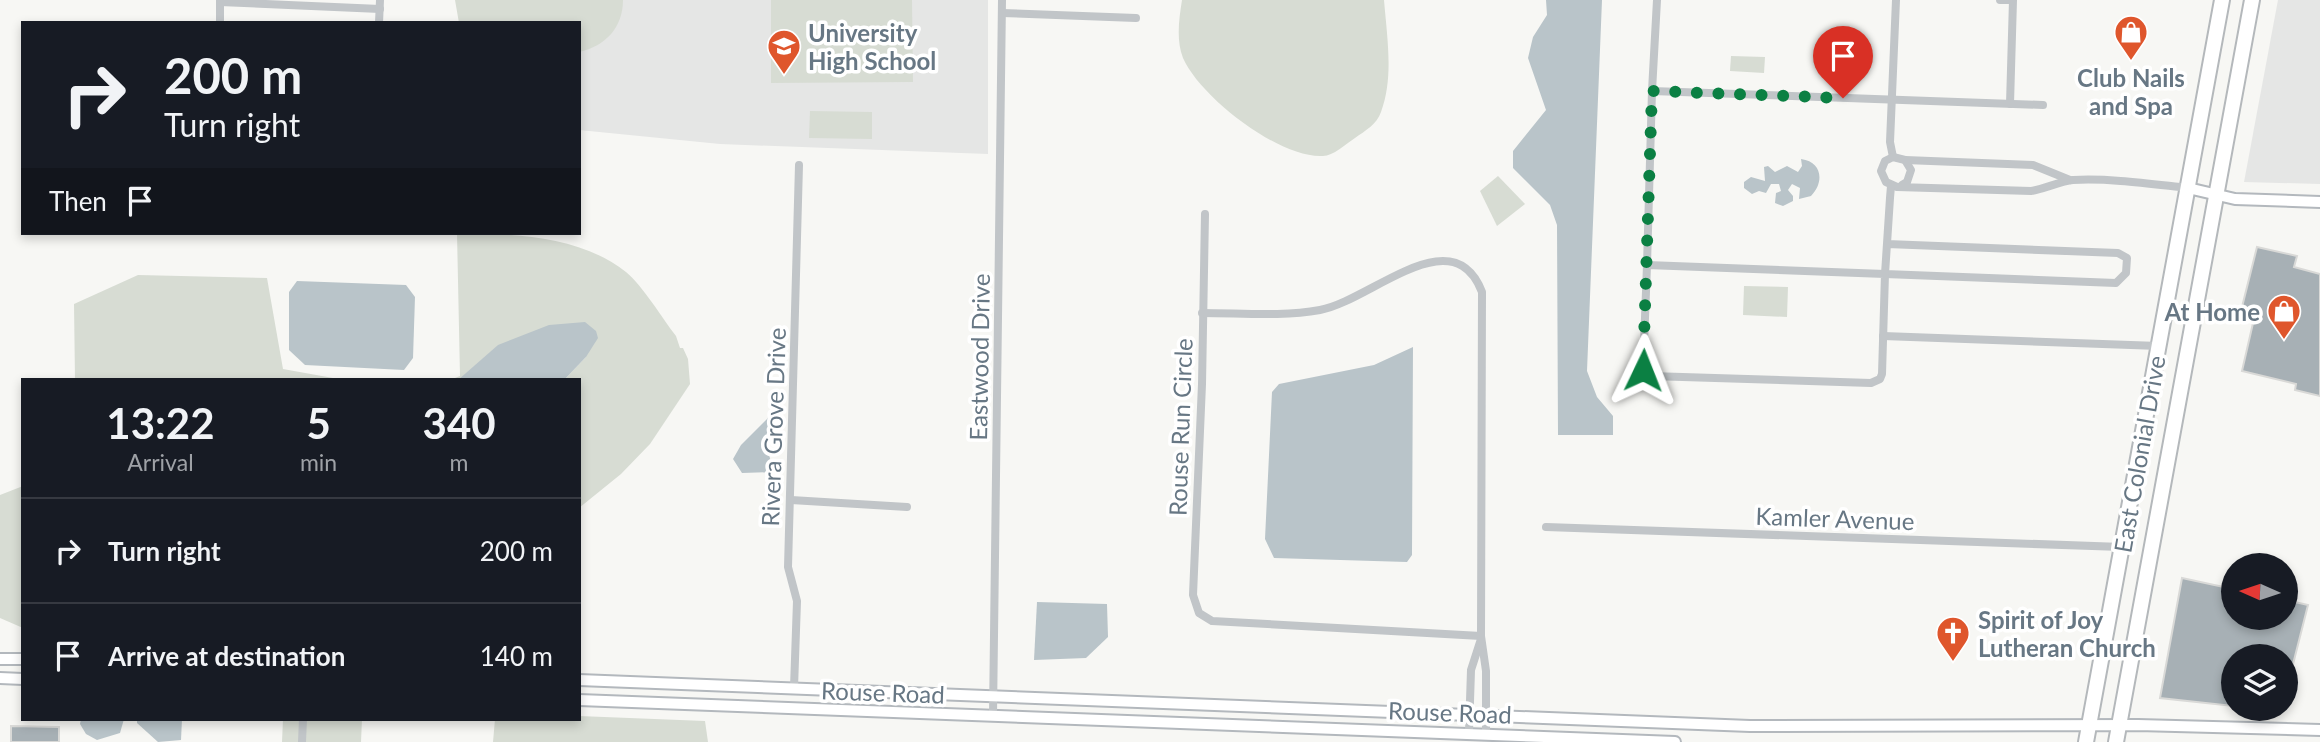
<!DOCTYPE html>
<html lang="en">
<head>
<meta charset="utf-8">
<style>
  :root { --surface:#171b24; --page:#242831; --text:#f1f3f6; --muted:#9ea1a6; --line:#363941 }
  body { margin:0; font-family:Lato,sans-serif; background:var(--page); color:var(--text); height:100vh; display:flex; flex-direction:column; font-size:26px; white-space:nowrap }
  * { box-sizing:border-box; margin:0 }
  p { font-size:23px; color:var(--muted) }
  .icon { flex:none; width:38px; height:38px; fill:none; stroke:currentColor; stroke-width:2; stroke-linecap:round; stroke-linejoin:round }
  .map { position:relative; flex:1; overflow:hidden }
  .sheet { position:absolute; left:21px; top:378px; width:560px; height:343px; display:flex; flex-direction:column; background:var(--surface); border-radius:0px; box-shadow:0 4px 10px #0003 }
  .sheet>* { flex:none }
  .top-card { position:absolute; left:21px; top:21px; width:560px; height:214px; border-radius:0px; box-shadow:0 4px 10px #0003; background:#171b24; color:var(--text); overflow:hidden }
  .needle { width:46px; rotate:273deg }
  .controls { position:absolute; left:2221px; top:553px; display:grid; gap:14px }
  .controls a { display:grid; place-items:center; width:77px; height:77px; border-radius:50%; background:var(--surface); box-shadow:0 4px 10px #0003; font-size:35px }
  .pin { position:absolute; display:grid; place-items:center; width:60px; height:60px; color:#fff; margin:-72px -30px; border-radius:50% 50% 50% 0; rotate:-45deg; box-shadow:0 0 7px #0007 }
  .pin .icon { rotate:45deg }
  .me { position:absolute; width:77px; margin:-38px; rotate:2deg; stroke-linejoin:round; filter:drop-shadow(0 0 5px #0008) }
  .turn { display:flex; align-items:center; gap:24px; height:147px; padding:0 28px; font-size:32px }
  .turn .icon { width:91px; height:91px; stroke-width:2.5 }
  .turn b { display:block; font-size:49px; line-height:60px }
  .then { display:flex; align-items:center; height:66px; padding:0 28px; background:#0003; gap:14px; font-size:26px }
  .eta { display:flex; justify-content:space-evenly; align-items:center; height:119px; text-align:center }
  .eta b { font-size:42px; font-weight:700; line-height:49px }
  ul { padding:0; list-style:none }
  li { display:flex; align-items:center; gap:21px; height:105px; padding:0 28px; border-top:2px solid var(--line) }
  li div { flex:1 }
  li b { display:block; font-size:26px }
  li em { font-style:normal }
  .map>svg:first-child { display:block }
  .built { fill:#e5e6e5 }
  .green { fill:#d7dcd3 }
  .water { fill:#b9c4c9 }
  .building { fill:#a7b0b5; stroke:#d9d9d7; stroke-width:2 }
  .lines { fill:none; stroke-linecap:round; stroke-linejoin:round }
  .secondary-casing { stroke:#b3b8bd; stroke-width:14 }
  .highway-casing { stroke:#b4b8bb; stroke-width:18 }
  .street { stroke:#c1c5c8; stroke-width:8 }
  .secondary { stroke:#fff; stroke-width:10 }
  .highway { stroke:#fff; stroke-width:14 }
  .route { stroke:#0b8043; stroke-width:12; stroke-dasharray:0 21.6 }
  .labels { text-anchor:middle; dominant-baseline:central; stroke-width:7; stroke-linejoin:round; paint-order:stroke }
  .poi-label { font-size:24px; font-weight:bold; fill:#677784; stroke:#fff; text-anchor:start }
  .street-label { font-size:24px; fill:#677784; stroke:#fff }
</style>
</head>
<body>
<div class="map">
<svg width="2320" height="742" viewBox="0 0 2320 742">
  <rect width="100%" height="100%" fill="#f7f7f4"/>
  <g class="built">
    <path d="M482,0H988V154L720,144L579,130V23H481Z"/>
    <path d="M2278,0H2320V184L2244,182Z"/>
  </g>
  <g class="green">
    <path d="M455,0H623C623,27 606,46 579,52V23H459Z"/>
    <path d="M771,0H912L913,82L771,83Z"/>
    <path d="M1182,0H1384C1387,37 1394,77 1381,112C1377,124 1365,131 1355,138C1346,144 1333,156 1323,156C1280,159 1200,97 1183,58C1176,40 1179,19 1182,0Z"/>
    <path d="M1731,56L1765,57L1764,73L1730,71Z"/>
    <path d="M810,111L872,112V139L809,138Z"/>
    <path d="M1498,176L1525,204L1497,226L1480,191Z"/>
    <path d="M457,233C514,234 579,235 626,272C642,285 663,319 676,336L680,348H683L688,359L690,384L650,444L621,474L579,508V380H564L586,357L450,380L460,376Z"/>
    <path d="M138,275L267,278L283,369L344,380H75L74,304Z"/>
    <path d="M1744,286L1788,287L1787,317L1743,315Z"/>
    <path d="M23,486V628L0,618V495Z"/>
    <path d="M579,716L705,721L708,742H493L495,719H579Z"/>
    <path d="M283,719H362L361,742H282Z"/>
  </g>
  <g class="water">
    <path d="M1546,0H1602L1587,371L1597,397L1613,416V435H1558L1557,225L1550,205L1513,168V151L1546,110L1528,58L1533,37L1547,15Z"/>
    <path d="M1801,159C1823,162 1824,183 1811,196L1799,199L1800,188L1792,184L1788,190L1793,196V201L1783,206L1775,203L1776,193L1781,191L1779,184H1771L1766,193L1759,191L1752,194L1744,188V182L1751,177L1765,181L1764,167L1768,166L1775,172L1787,166L1798,172L1802,166Z"/>
    <path d="M297,281L406,285L415,297L413,358L404,370L305,365L289,350V292Z"/>
    <path d="M585,322L596,331L598,338L586,357L564,380H458L498,345L549,325Z"/>
    <path d="M1413,347L1412,555L1407,562L1274,558L1265,539L1272,392L1279,384L1374,365Z"/>
    <path d="M778,408C767,427 764,454 776,472L742,473L733,459L741,445Z"/>
    <path d="M1037,602L1107,604L1108,637L1086,658L1034,660Z"/>
    <path d="M81,719H124L120,733L97,740L86,734L80,724Z"/>
    <path d="M137,719H182L181,740L158,742L137,723Z"/>
  </g>
  <g class="building">
    <path d="M2257,247L2297,256L2294,267L2320,274V396L2295,390L2296,384L2242,371L2256,310L2242,307Z"/>
    <path d="M2182,578L2233,589V618H2286V600L2308,605L2288,684L2286,683V656H2233V706L2160,698Z"/>
    <path d="M11,726L59,727V742H11Z"/>
  </g>
  <g class="lines">
    <defs>
      <g id="secondary">
        <path d="M2188,188L2235,199L2320,202"/>
        <path d="M0,659H23"/>
        <path d="M0,678L23,679"/>
        <path d="M579,680L1750,726L2138,725L2320,730"/>
        <path d="M579,700L1675,742"/>
      </g>
      <g id="highway">
        <path d="M2086,742L2222,0"/>
        <path d="M2116,742L2252,0"/>
      </g>
    </defs>
    <use href="#secondary" class="secondary-casing"/>
    <use href="#highway" class="highway-casing"/>
    <g class="street">
      <path d="M2000,0H2013L2010,104"/>
      <path d="M220,2L380,9"/>
      <path d="M1002,13L1136,18"/>
      <path d="M220,23V0"/>
      <path d="M379,23L380,0"/>
      <path d="M1652,91L1657,0"/>
      <path d="M1893,157L1890,142L1896,0"/>
      <path d="M1905,160L2033,165L2070,180"/>
      <path d="M1902,185L1907,182L1911,170L1905,160L1893,157L1885,161L1881,171L1886,182L1897,187L2031,191C2044,189 2061,181 2073,180C2110,178 2151,184 2188,188"/>
      <path d="M1205,214L1202,384L1193,595L1199,613L1212,621L1481,636"/>
      <path d="M1887,244L2118,253L2127,258L2126,273L2116,283L1885,274L1890,198L1891,186"/>
      <path d="M1647,265L1643,370L1650,376L1871,383L1880,379L1882,374L1885,274L1647,265L1652,91L2043,105"/>
      <path d="M1202,313C1241,313 1282,317 1320,310C1370,301 1453,217 1482,292L1481,636L1486,671V733"/>
      <path d="M1883,336L2159,346"/>
      <path d="M791,500L907,507"/>
      <path d="M1546,527L2122,547"/>
      <path d="M794,688L797,601L788,567L799,165"/>
      <path d="M993,715L1002,0"/>
      <path d="M1469,732L1471,670L1481,639"/>
      <path d="M302,742L303,719"/>
    </g>
    <use href="#secondary" class="secondary"/>
    <use href="#highway" class="highway"/>
  </g>
  <g class="lines">
    <path class="route" d="M1643,370L1652,91L1843,98"/>
  </g>
  <defs>
    <symbol id="shop-pin" viewBox="-11 -11 22 30"><path d="M0 17L-7.5 6A9.5 9.5 0 1 1 7.5 6Z" fill="#df562c" stroke="#fff"/><path d="M-5-2.5h2.3a2.7 3.5 0 0 1 5.4 0H5L5.5 6h-11ZM-1.5-2.5h3a1.5 2.3 0 0 0-3 0Z" fill="#fff"/></symbol>
    <symbol id="school-pin" viewBox="-11 -11 22 30"><path d="M0 17L-7.5 6A9.5 9.5 0 1 1 7.5 6Z" fill="#df562c" stroke="#fff"/><path d="M0-5L7-2L0 1L-7-2ZM-4 1L0 2.5L4 1V4Q0 6-4 4Z" fill="#fff"/></symbol>
    <symbol id="church-pin" viewBox="-11 -11 22 30"><path d="M0 17L-7.5 6A9.5 9.5 0 1 1 7.5 6Z" fill="#df562c" stroke="#fff"/><path d="M-1.2-6h2.4v3.5h3.3v2.4h-3.3V6h-2.4V-.1h-3.3v-2.4h3.3Z" fill="#fff"/></symbol>
  </defs>
  <g fill-rule="evenodd">
    <use href="#shop-pin" x="2112" y="13" width="38" height="52"/>
    <use href="#school-pin" x="765" y="27" width="38" height="52"/>
    <use href="#shop-pin" x="2265" y="292" width="38" height="52"/>
    <use href="#church-pin" x="1934" y="614" width="38" height="52"/>
  </g>
  <g class="labels">
    <g class="poi-label">
      <text x="808" y="32">University<tspan x="808" dy="28">High School</tspan></text>
      <text x="2131" y="77" text-anchor="middle">Club Nails<tspan x="2131" dy="28">and Spa</tspan></text>
      <text x="2260" y="311" text-anchor="end">At Home</text>
      <text x="1978" y="619">Spirit of Joy<tspan x="1978" dy="28">Lutheran Church</tspan></text>
    </g>
    <g class="street-label">
      <text transform="translate(979 357) rotate(-89)">Eastwood Drive</text>
      <text transform="translate(773 427) rotate(-88)">Rivera Grove Drive</text>
      <text transform="translate(1180 427) rotate(-88)">Rouse Run Circle</text>
      <text transform="translate(2139 454) rotate(-80)">East Colonial Drive</text>
      <text transform="translate(1835 518) rotate(2)">Kamler Avenue</text>
      <text transform="translate(883 692) rotate(2)">Rouse Road</text>
      <text transform="translate(1450 712) rotate(2)">Rouse Road</text>
    </g>
  </g>
</svg>
<div class="controls">
<a><svg class="needle" viewBox="-14 -14 28 28"><path d="M0-13l5 13h-10z" fill="#e53935"/><path d="M0 13l5-13h-10z" fill="#9ea1a6"/></svg></a>
<a><svg class="icon" aria-label="layers" viewBox="0 0 24 24"><path d="M12 4l9 5-9 5-9-5zM3 14l9 5 9-5"/></svg></a>
</div>
<div class="pin" style="left:1843px;top:98px;background:#d93025"><svg class="icon" aria-label="arrive" viewBox="0 0 24 24"><path d="M6 21V4h12l-3 4 3 4H6"/></svg></div>
<svg class="me" style="left:1643px;top:370px" viewBox="-20 -20 40 40"><path d="M0-17L14 15 0 8-14 15z" fill="#0b8043" stroke="#fff" stroke-width="4"/></svg>
<div class="top-card">
<div class="turn"><svg class="icon" aria-label="right" viewBox="0 0 24 24"><path d="M7 20v-9h11M14 6l5 5-5 5"/></svg><div><b>200 m</b>Turn right</div></div>
<div class="then">Then<svg class="icon" aria-label="arrive" viewBox="0 0 24 24"><path d="M6 21V4h12l-3 4 3 4H6"/></svg></div>
</div>
<section class="sheet">
<div class="eta">
<div><b>13:22</b><p>Arrival</p></div>
<div><b>5</b><p>min</p></div>
<div><b>340</b><p>m</p></div>
</div>
<ul>
<li><svg class="icon" aria-label="right" viewBox="0 0 24 24"><path d="M7 20v-9h11M14 6l5 5-5 5"/></svg><div><b>Turn right</b></div><em>200 m</em></li>
<li><svg class="icon" aria-label="arrive" viewBox="0 0 24 24"><path d="M6 21V4h12l-3 4 3 4H6"/></svg><div><b>Arrive at destination</b></div><em>140 m</em></li>
</ul>
</section>
</div>
</body>
</html>
